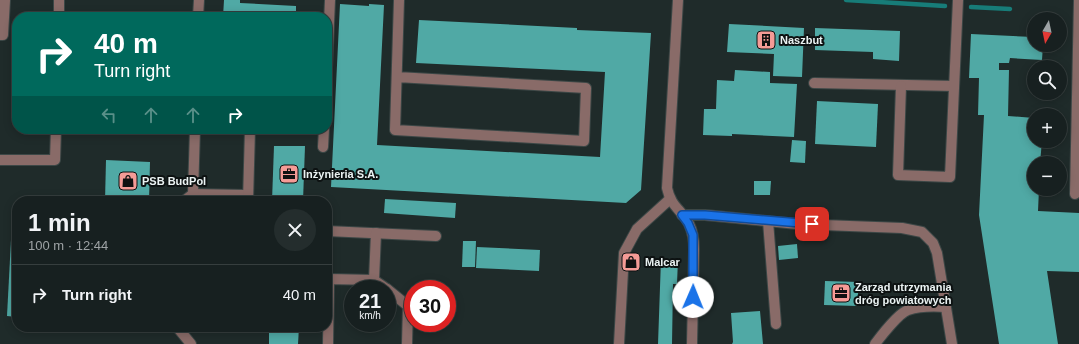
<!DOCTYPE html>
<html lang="en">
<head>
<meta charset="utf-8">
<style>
  :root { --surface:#172020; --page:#242d2d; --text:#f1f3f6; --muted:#9ea3a5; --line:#363e3e }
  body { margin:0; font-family:Helvetica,sans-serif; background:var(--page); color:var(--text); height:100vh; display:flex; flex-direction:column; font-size:15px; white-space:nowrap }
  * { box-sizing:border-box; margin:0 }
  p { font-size:13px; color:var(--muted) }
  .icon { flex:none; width:22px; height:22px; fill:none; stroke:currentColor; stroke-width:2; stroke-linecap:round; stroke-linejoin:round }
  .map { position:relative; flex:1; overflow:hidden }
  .details { position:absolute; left:12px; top:196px; width:320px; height:136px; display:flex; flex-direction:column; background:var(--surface); border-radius:16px; box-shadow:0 2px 10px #0003,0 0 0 1px var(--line) }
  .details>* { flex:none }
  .banner { position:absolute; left:12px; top:12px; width:320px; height:122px; border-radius:16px; box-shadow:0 2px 10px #0003,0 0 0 1px var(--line); background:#00695c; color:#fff; overflow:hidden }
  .needle { width:26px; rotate:189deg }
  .fabs { position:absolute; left:1027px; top:12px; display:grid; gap:8px }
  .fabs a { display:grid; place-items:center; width:40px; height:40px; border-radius:50%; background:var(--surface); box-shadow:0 2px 10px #0003,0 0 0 1px var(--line); font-size:20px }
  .speed { position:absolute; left:344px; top:280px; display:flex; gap:8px; font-size:20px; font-weight:700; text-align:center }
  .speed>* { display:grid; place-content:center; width:52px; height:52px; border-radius:50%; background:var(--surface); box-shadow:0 2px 10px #0003,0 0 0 1px var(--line); line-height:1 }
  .speed small { font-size:10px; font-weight:400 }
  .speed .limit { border:6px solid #d22; background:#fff; color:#111 }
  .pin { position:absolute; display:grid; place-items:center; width:34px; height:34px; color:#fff; margin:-17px; border-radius:8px; box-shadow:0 2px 6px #0006 }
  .me { position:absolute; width:44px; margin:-22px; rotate:1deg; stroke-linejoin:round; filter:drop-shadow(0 0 3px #0008) }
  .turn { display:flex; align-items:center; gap:14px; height:84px; padding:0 16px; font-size:18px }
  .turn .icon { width:52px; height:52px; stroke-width:2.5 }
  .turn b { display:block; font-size:28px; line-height:34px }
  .lanes { display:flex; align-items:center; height:38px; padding:0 16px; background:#0003; justify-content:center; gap:20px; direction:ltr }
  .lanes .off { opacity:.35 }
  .round { display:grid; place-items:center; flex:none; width:42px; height:42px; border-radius:21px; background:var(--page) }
  .head { display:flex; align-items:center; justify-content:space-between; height:68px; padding:0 16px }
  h1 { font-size:24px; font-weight:600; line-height:30px }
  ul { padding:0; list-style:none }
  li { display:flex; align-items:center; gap:12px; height:60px; padding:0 16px; border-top:1px solid var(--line) }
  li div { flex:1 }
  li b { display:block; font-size:15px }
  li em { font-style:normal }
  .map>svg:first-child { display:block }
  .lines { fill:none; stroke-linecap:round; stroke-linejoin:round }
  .stream { stroke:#177c78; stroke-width:4.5 }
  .building { fill:#50a9a5 }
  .minor-casing { stroke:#3c4746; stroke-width:12 }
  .minor { stroke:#896b68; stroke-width:10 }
  .route-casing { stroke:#114b97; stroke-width:10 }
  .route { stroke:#1a73e8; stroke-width:7 }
  .labels { text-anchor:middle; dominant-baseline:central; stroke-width:4; stroke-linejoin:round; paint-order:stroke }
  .poi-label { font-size:11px; font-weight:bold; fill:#ebf3f3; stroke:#0d1212; text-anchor:start }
</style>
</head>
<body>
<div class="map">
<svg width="1079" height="344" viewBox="0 0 1079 344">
  <rect width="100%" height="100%" fill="#1f2b2a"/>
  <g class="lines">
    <g class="stream">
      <path d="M846,0L945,6"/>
      <path d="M971,7L1010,9"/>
    </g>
  </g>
  <g class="building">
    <path d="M224,0H240V3L296,6V17H223Z"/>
    <path d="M340,4L369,6V4L384,5L377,145L600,157L605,72L416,63L419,20L577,28V30L651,33L641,190L626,203L331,187Z"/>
    <path d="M118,11L177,15V17H118Z"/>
    <path d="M729,24L804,28L802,77L773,76L774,54L727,52Z"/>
    <path d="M815,28L900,31L899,61L873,59V52L815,50Z"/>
    <path d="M971,34L1034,37V45H1043L1042,60L1010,58L1009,63H999V70H1009L1008,116L1034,118V141H1042L1040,163H1034V189H1039L1038,211L1079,213V272L1047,271L1058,344H999L979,215L984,115H978L979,78H969Z"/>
    <path d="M735,70L770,72V83L797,84L794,137L732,134V136L703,135L704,109H716L717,80L734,81Z"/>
    <path d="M817,101L878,104L876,147L815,144Z"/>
    <path d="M792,140L806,141L805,163L790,162Z"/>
    <path d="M274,146H305L303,201H272Z"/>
    <path d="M106,160L150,162L149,201H105Z"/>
    <path d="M754,181H771L770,195H754Z"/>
    <path d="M385,199L456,203L455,218L384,213Z"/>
    <path d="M12,221L17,222V317L7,316Z"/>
    <path d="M463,241H476L475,267H462Z"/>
    <path d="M797,244L798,258L779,260L778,246Z"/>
    <path d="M477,247L540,250L539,271L476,268Z"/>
    <path d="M661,259H678L677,284H673L672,344H658Z"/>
    <path d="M825,281L859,282L857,306L824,305Z"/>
    <path d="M760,311L763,344H732L733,342L731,313Z"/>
    <path d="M269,327H299L298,344H269Z"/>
  </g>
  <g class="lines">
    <defs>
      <g id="minor">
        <path d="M678,0L667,188C671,207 681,209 689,224C693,232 694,240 694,249L692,344"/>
        <path d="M59,17V0"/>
        <path d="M198,17L199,0"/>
        <path d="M0,35H3L5,0"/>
        <path d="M327,68L330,0"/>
        <path d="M397,77L586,88L584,141L395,130L399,0"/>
        <path d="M814,83L954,86"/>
        <path d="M901,86L898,175L950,177L958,0"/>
        <path d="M323,147L324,129"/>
        <path d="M0,160H55L56,129"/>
        <path d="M193,194L248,195"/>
        <path d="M1075,194L1079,0"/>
        <path d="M184,201L193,194L195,129"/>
        <path d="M248,201L250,129"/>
        <path d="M682,215H705L797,224L902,228L922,232L933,243L937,253L952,344"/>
        <path d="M768,221L776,324"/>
        <path d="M327,231L436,236"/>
        <path d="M374,280L376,233"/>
        <path d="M387,289L408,306L407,344"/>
        <path d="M177,327L191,344"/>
        <path d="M328,344L329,279L374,280L387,289"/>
        <path d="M619,344L624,253L637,229L670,199"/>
        <path d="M875,344C881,336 899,313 908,310C920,306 933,306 946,307"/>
      </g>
    </defs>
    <use href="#minor" class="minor-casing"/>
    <use href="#minor" class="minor"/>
  </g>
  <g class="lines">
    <defs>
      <path id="route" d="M693,297V235L688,223L682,215H705L812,224"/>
    </defs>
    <use href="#route" class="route-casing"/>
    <use href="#route" class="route"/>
  </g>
  <defs>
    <symbol id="building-square" viewBox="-11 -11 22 22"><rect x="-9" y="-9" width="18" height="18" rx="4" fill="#f59b96" stroke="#0d1212"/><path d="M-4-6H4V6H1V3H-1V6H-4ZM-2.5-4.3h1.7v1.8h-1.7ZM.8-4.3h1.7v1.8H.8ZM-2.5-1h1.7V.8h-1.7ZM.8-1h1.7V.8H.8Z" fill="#111"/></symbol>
    <symbol id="office-square" viewBox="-11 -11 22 22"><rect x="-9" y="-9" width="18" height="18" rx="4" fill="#f59b96" stroke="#0d1212"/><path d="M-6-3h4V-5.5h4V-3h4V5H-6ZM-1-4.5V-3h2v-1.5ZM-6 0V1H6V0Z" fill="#111"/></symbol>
    <symbol id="shop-square" viewBox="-11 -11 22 22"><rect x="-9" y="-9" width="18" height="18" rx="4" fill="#f59b96" stroke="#0d1212"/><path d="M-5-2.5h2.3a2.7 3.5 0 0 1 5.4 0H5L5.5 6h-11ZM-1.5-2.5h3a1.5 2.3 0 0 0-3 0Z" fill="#111"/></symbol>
  </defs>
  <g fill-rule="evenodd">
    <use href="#building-square" x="755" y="29" width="22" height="22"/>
    <use href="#office-square" x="278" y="163" width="22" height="22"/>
    <use href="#shop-square" x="117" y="170" width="22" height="22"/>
    <use href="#shop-square" x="620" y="251" width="22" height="22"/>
    <use href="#office-square" x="830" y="282" width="22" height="22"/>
  </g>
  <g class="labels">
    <g class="poi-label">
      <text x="780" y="40">Naszbut</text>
      <text x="303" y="174">Inżynieria S.A.</text>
      <text x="142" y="181">PSB BudPol</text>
      <text x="645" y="262">Malcar</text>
      <text x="855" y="287">Zarząd utrzymania<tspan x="855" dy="13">dróg powiatowych</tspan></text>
    </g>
  </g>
</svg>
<div class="fabs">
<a><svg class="needle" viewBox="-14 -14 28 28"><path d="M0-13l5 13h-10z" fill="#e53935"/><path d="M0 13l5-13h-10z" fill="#9ea3a5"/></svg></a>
<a><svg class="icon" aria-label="search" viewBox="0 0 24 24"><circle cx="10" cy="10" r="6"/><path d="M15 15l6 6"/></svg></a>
<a>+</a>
<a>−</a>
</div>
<div class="speed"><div>21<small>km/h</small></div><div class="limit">30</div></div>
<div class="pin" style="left:812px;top:224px;background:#d93025"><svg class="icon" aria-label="arrive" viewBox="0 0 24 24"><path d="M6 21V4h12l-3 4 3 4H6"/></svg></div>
<svg class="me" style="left:693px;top:297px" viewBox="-20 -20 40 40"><circle r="19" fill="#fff"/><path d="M0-13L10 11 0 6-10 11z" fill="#1a73e8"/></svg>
<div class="banner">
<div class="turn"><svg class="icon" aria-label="right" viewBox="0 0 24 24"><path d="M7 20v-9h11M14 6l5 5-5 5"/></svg><div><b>40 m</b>Turn right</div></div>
<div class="lanes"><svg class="icon off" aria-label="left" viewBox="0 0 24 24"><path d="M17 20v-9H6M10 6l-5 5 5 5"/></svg><svg class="icon off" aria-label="ahead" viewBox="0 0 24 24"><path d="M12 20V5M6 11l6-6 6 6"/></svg><svg class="icon off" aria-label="ahead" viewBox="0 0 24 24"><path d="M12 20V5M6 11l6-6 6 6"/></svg><svg class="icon" aria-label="right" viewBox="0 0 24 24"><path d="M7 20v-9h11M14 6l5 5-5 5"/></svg></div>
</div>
<section class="details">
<div class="head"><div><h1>1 min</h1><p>100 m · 12:44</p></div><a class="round"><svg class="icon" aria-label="close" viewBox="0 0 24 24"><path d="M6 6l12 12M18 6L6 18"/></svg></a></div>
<ul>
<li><svg class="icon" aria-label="right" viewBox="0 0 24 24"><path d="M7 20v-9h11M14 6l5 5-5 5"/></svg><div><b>Turn right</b></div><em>40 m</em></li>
</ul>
</section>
</div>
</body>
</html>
